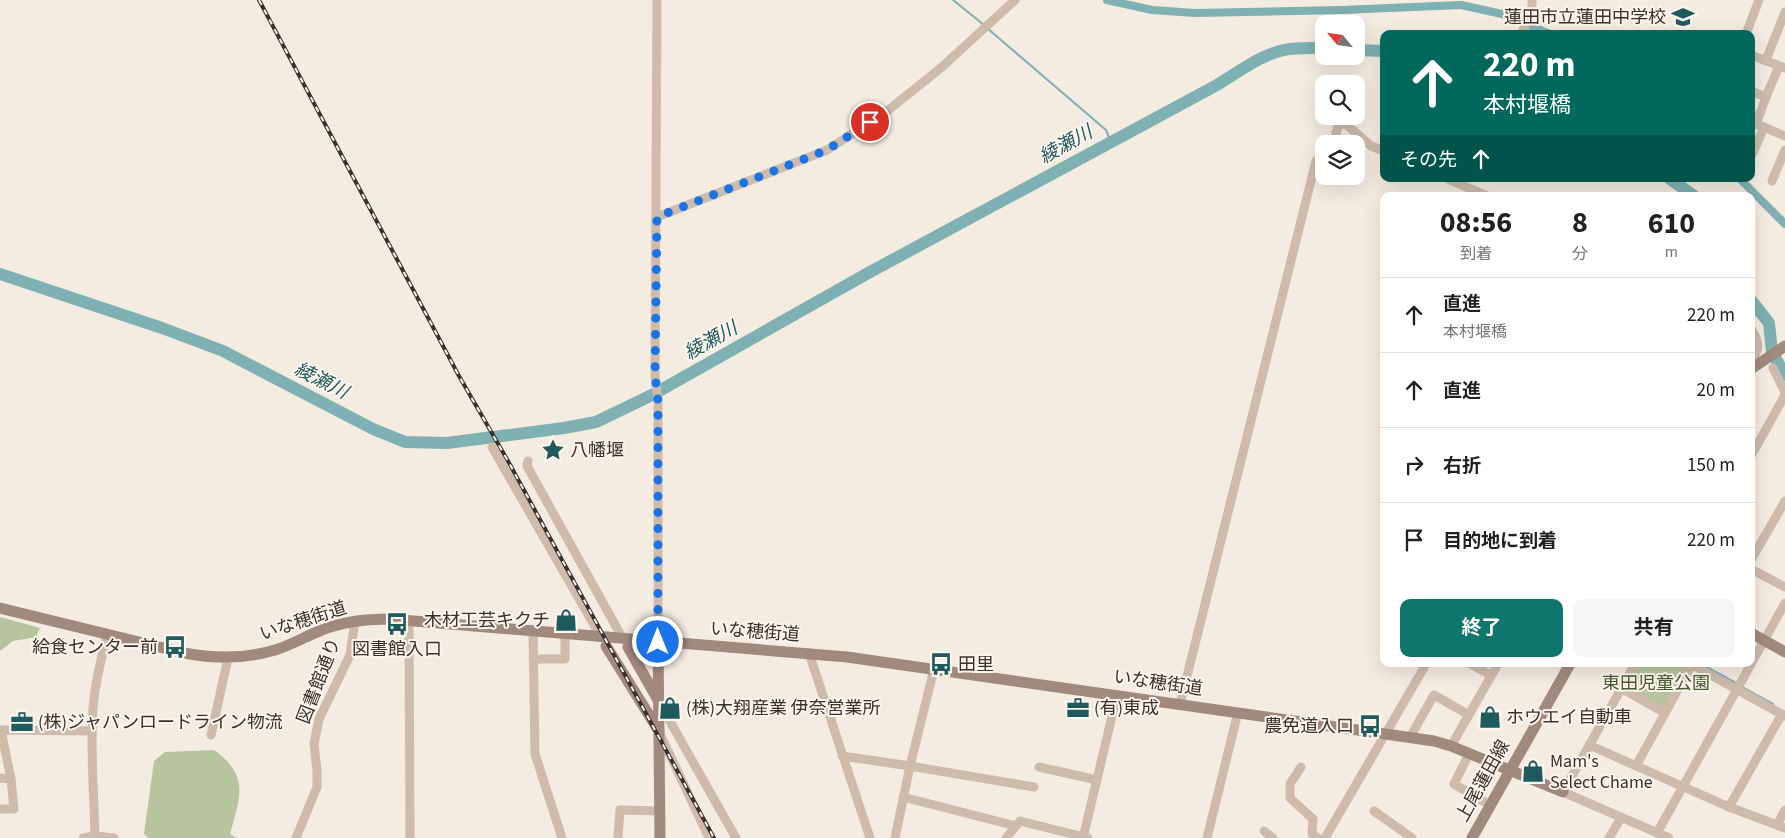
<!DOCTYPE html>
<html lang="ja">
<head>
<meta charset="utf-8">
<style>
  :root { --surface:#fff; --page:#f6f6f6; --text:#202124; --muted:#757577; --line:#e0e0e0; --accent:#0f766e }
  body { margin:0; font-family:"Source Sans 3","Noto Sans JP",sans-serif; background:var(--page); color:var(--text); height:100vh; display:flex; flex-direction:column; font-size:19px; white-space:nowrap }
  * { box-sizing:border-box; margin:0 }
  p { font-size:16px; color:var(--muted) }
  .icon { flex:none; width:28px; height:28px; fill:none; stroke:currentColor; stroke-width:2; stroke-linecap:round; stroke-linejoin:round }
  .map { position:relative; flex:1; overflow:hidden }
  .panel { position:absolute; left:1380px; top:192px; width:375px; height:475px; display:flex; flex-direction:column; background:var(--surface); border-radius:10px; box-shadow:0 5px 20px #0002 }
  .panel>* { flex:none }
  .top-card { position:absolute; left:1380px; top:30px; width:375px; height:152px; border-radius:10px; box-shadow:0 5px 20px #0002; background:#00695c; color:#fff; overflow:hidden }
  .needle { width:32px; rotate:299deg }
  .controls { position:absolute; left:1315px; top:15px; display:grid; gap:10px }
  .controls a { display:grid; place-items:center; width:50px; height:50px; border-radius:10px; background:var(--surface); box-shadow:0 5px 20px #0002; font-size:25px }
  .pin { position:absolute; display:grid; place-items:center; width:42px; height:42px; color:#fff; margin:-21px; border:2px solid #fff; border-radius:50%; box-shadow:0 1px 5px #0007 }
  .me { position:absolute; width:55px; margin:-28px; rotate:0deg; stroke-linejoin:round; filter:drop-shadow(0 0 4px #0008) }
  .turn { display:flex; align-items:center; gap:18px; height:105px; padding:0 20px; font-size:22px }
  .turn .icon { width:65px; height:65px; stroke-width:2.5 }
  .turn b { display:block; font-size:35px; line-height:42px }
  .then { display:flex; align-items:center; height:48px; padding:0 20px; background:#0003; gap:10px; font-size:19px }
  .eta { display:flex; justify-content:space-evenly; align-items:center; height:85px; text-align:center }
  .eta b { font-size:30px; font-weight:700; line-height:35px }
  .primary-button { display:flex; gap:10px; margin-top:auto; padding:10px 20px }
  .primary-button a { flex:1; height:58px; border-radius:10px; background:var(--accent); color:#fff; font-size:20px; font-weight:700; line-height:58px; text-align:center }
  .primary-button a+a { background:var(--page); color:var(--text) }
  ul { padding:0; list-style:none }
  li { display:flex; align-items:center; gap:15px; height:75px; padding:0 20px; border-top:1px solid var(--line) }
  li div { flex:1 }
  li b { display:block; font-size:19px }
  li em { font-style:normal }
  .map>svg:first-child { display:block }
  .green { fill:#b8c4a0 }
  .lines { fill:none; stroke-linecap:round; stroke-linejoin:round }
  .stream { stroke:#7fb0b2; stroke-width:2 }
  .canal { stroke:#7fb0b2; stroke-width:8 }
  .river { stroke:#7fb0b2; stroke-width:12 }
  .street { stroke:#cdbbac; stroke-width:9 }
  .secondary { stroke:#a18a7d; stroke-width:11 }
  .rail-casing { stroke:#3b302b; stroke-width:4 }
  .rail { stroke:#fbf5ee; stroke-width:2; stroke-dasharray:5.5; stroke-linecap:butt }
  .route { stroke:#1a73e8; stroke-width:9; stroke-dasharray:0 16.2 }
  .labels { text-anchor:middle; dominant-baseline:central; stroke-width:4; stroke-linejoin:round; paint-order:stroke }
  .poi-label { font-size:18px; fill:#3b302b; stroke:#fbf5ee; text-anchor:start }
  .street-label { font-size:18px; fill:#3b302b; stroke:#fbf5ee }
  .park-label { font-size:18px; fill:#4a5a2e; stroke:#fbf5ee }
  .water-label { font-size:19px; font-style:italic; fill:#1f5a5e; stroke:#fbf5ee }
</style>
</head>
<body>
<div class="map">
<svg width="1785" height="838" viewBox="0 0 1785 838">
  <rect width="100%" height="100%" fill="#f4ebe1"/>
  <g class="green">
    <path d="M0,617L40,628L36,637L13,641L0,651Z"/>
    <path d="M1638,664H1684L1688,666L1664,709L1624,687Z"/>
    <path d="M214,750C250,776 240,797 230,834L237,838H149L144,834L154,761L165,752Z"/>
  </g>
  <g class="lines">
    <g class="stream">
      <path d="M953,0L984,25"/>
      <path d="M987,28L1106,130L1111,142"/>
      <path d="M1701,664L1736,683"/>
      <path d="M1742,687L1773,704"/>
    </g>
    <g class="canal">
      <path d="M1107,0L1152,10L1195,13L1342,10L1461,5L1502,14L1550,34"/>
      <path d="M1740,179L1785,224"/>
    </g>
    <g class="river">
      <path d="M1356,50L1384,51"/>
      <path d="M1670,179L1694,196"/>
      <path d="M0,274L162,328L223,351L373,429L405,442L447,443L564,428L596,422L652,395L870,272L1217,85C1237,73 1260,55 1284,50C1297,47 1310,48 1324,48"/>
      <path d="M1751,300L1769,323L1772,352L1785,375"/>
    </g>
    <g class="street">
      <path d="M657,0L655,375L658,401V642"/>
      <path d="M1522,33L1532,7V0"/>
      <path d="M1746,34L1759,0"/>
      <path d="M1751,55L1785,68"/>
      <path d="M1766,60L1785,12"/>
      <path d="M1751,91L1766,97L1779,66"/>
      <path d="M1766,97L1756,124L1785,136"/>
      <path d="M1333,144L1339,123L1347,125L1371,146L1384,151"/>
      <path d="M1753,153L1764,127"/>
      <path d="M1448,179L1487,196"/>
      <path d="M1772,181L1785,150"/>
      <path d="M657,217L827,150L886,112L942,67L1015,0"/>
      <path d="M1751,328C1756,337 1761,345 1755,355"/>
      <path d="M1773,368L1785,392"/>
      <path d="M492,447L601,637"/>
      <path d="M1751,456L1785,395"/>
      <path d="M528,461L527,466L623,639"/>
      <path d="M1751,560L1785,501"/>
      <path d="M1751,569L1785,587"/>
      <path d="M409,620L410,838"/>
      <path d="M533,631L535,754L562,838"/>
      <path d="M809,653L870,838"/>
      <path d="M533,659H565V634"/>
      <path d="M1470,664L1491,675"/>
      <path d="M1635,664L1563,792L1669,838"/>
      <path d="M1691,664L1785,716"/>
      <path d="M1621,688L1665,713"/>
      <path d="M659,702L736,838"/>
      <path d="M1180,704L1316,161L1318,159H1324"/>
      <path d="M0,730L92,731"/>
      <path d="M660,734L709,838"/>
      <path d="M211,735L228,658"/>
      <path d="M1412,738L1413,732L1434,695L1469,715"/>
      <path d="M1589,745L1729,807L1785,828"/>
      <path d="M1451,746L1498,664"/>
      <path d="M1469,754L1454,784L1490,805"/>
      <path d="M842,756L910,766L1034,787"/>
      <path d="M1636,766L1692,664"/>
      <path d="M1039,767L1097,780"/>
      <path d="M1301,767L1290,784V798L1313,819L1312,834L1318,838"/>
      <path d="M0,778L11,779"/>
      <path d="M903,797L1016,826"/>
      <path d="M1729,807L1782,714"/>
      <path d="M0,809H14L11,779L1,730"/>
      <path d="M1374,811L1412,838"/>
      <path d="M1777,825L1785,810"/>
      <path d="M1264,831L1273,838"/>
      <path d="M1657,833L1785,603"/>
      <path d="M95,836C94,793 90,750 93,708C95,683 101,659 107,635"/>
      <path d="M83,838L95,836L114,838"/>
      <path d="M296,838L317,787V771L314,744L319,719L350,655L355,621"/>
      <path d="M618,838L620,810L660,811"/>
      <path d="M895,838L910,766L934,669"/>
      <path d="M1006,838L1020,821L1088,838"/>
      <path d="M1083,838L1117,695"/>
      <path d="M1207,838L1238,712"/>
      <path d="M1325,838L1426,664"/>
      <path d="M1609,838L1621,818"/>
    </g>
    <g class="secondary">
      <path d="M1751,369L1785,346"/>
      <path d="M0,608L184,653C215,659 245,659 275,650C292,645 306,636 322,630C344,621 366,619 390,619L847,657L1434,741L1451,746L1563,792"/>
      <path d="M1751,633L1785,652"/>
      <path d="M658,642L660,838"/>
      <path d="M606,646L659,731"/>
      <path d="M628,647L658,700"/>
      <path d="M1472,838L1570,664"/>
    </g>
    <defs>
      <path id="rail" d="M259,0L459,376L508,461L714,838"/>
    </defs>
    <use href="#rail" class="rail-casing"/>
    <use href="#rail" class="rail"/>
  </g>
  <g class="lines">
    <path class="route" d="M658,642V401L655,375L657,217L827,150L870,122"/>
  </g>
  <defs>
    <symbol id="school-bare" viewBox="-9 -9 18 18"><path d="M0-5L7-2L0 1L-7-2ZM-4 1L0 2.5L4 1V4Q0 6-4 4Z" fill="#1f5a5e" stroke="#fbf5ee" stroke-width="2.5" paint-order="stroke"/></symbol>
    <symbol id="sight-bare" viewBox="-9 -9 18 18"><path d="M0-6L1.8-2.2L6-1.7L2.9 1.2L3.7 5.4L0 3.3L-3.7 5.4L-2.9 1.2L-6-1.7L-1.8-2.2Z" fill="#1f5a5e" stroke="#fbf5ee" stroke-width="2.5" paint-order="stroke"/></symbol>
    <symbol id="shop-bare" viewBox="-9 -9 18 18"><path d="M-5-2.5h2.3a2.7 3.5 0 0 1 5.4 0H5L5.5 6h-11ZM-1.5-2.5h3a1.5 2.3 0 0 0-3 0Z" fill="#1f5a5e" stroke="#fbf5ee" stroke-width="2.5" paint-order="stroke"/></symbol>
    <symbol id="bus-bare" viewBox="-9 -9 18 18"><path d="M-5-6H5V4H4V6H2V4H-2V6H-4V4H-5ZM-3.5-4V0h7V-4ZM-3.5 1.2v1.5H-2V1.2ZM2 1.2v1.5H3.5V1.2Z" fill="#1f5a5e" stroke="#fbf5ee" stroke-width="2.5" paint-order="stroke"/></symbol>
    <symbol id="office-bare" viewBox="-9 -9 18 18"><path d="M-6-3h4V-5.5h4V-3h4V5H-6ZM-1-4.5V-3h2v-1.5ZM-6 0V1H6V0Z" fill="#1f5a5e" stroke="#fbf5ee" stroke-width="2.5" paint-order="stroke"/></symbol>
  </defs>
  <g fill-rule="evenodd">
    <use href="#school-bare" x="1667" y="1" width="32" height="32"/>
    <use href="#sight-bare" x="537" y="434" width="32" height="32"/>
    <use href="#shop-bare" x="550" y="604" width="32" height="32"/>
    <use href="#bus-bare" x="381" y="608" width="32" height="32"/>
    <use href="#bus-bare" x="159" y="631" width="32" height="32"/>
    <use href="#bus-bare" x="925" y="648" width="32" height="32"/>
    <use href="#shop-bare" x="654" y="692" width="32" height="32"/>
    <use href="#office-bare" x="1062" y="692" width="32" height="32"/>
    <use href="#shop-bare" x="1474" y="701" width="32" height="32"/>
    <use href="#office-bare" x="6" y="706" width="32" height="32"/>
    <use href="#bus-bare" x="1354" y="710" width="32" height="32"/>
    <use href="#shop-bare" x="1517" y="755" width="32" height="32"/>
  </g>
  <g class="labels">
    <g class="poi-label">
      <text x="1666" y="17" text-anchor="end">蓮田市立蓮田中学校</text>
      <text x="570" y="450">八幡堰</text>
      <text x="550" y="620" text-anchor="end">木材工芸キクチ</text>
      <text x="158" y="647" text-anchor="end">給食センター前</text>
      <text x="397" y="649" text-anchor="middle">図書館入口</text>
      <text x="958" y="664">田里</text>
      <text x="686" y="708">(株)大翔産業 伊奈営業所</text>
      <text x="1094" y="708">(有)東成</text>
      <text x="1506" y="717">ホウエイ自動車</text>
      <text x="38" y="722">(株)ジャパンロードライン物流</text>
      <text x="1354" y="726" text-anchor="end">農免道入口</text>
      <text x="1550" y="761">Mam's<tspan x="1550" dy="21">Select Chame</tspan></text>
    </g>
    <g class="street-label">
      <text transform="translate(303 621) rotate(-18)">いな穂街道</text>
      <text transform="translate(755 632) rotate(4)">いな穂街道</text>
      <text transform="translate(319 681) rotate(-69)">図書館通り</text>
      <text transform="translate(1158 683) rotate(8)">いな穂街道</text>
      <text transform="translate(1483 781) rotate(-61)">上尾蓮田線</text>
    </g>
    <g class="park-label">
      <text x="1656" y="683">東田児童公園</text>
    </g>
    <g class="water-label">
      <text transform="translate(1066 145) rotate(-29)">綾瀬川</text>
      <text transform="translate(711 341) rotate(-29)">綾瀬川</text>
      <text transform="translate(321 381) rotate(27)">綾瀬川</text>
    </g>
  </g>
</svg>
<div class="controls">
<a><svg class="needle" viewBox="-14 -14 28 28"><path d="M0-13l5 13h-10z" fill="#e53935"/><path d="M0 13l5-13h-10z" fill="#757577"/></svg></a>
<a><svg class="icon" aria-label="search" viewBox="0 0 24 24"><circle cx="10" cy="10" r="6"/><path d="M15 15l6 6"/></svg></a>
<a><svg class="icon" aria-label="layers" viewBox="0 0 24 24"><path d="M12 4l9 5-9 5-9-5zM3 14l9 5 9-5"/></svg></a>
</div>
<div class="pin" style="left:870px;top:122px;background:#d93025"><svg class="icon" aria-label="arrive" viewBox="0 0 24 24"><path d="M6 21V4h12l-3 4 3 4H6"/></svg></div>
<svg class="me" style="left:658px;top:642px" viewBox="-20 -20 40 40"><circle r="17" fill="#1a73e8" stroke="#fff" stroke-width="3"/><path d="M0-11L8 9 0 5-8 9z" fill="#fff"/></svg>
<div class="top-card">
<div class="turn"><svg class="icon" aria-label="ahead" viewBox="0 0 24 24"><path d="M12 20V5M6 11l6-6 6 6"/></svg><div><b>220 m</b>本村堰橋</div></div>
<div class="then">その先<svg class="icon" aria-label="ahead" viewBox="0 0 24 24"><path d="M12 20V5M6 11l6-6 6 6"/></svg></div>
</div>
<section class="panel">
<div class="eta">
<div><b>08:56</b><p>到着</p></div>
<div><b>8</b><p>分</p></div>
<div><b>610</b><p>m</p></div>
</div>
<ul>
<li><svg class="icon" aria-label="ahead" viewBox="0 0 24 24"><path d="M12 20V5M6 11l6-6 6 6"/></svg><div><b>直進</b><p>本村堰橋</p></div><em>220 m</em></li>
<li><svg class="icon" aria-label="ahead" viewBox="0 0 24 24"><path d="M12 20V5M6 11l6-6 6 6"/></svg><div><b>直進</b></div><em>20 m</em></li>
<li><svg class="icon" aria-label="right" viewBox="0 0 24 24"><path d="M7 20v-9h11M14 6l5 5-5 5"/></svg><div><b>右折</b></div><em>150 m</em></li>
<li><svg class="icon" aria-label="arrive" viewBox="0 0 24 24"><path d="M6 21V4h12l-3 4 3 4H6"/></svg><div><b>目的地に到着</b></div><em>220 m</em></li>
</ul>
<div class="primary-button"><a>終了</a><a>共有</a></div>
</section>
</div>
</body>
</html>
